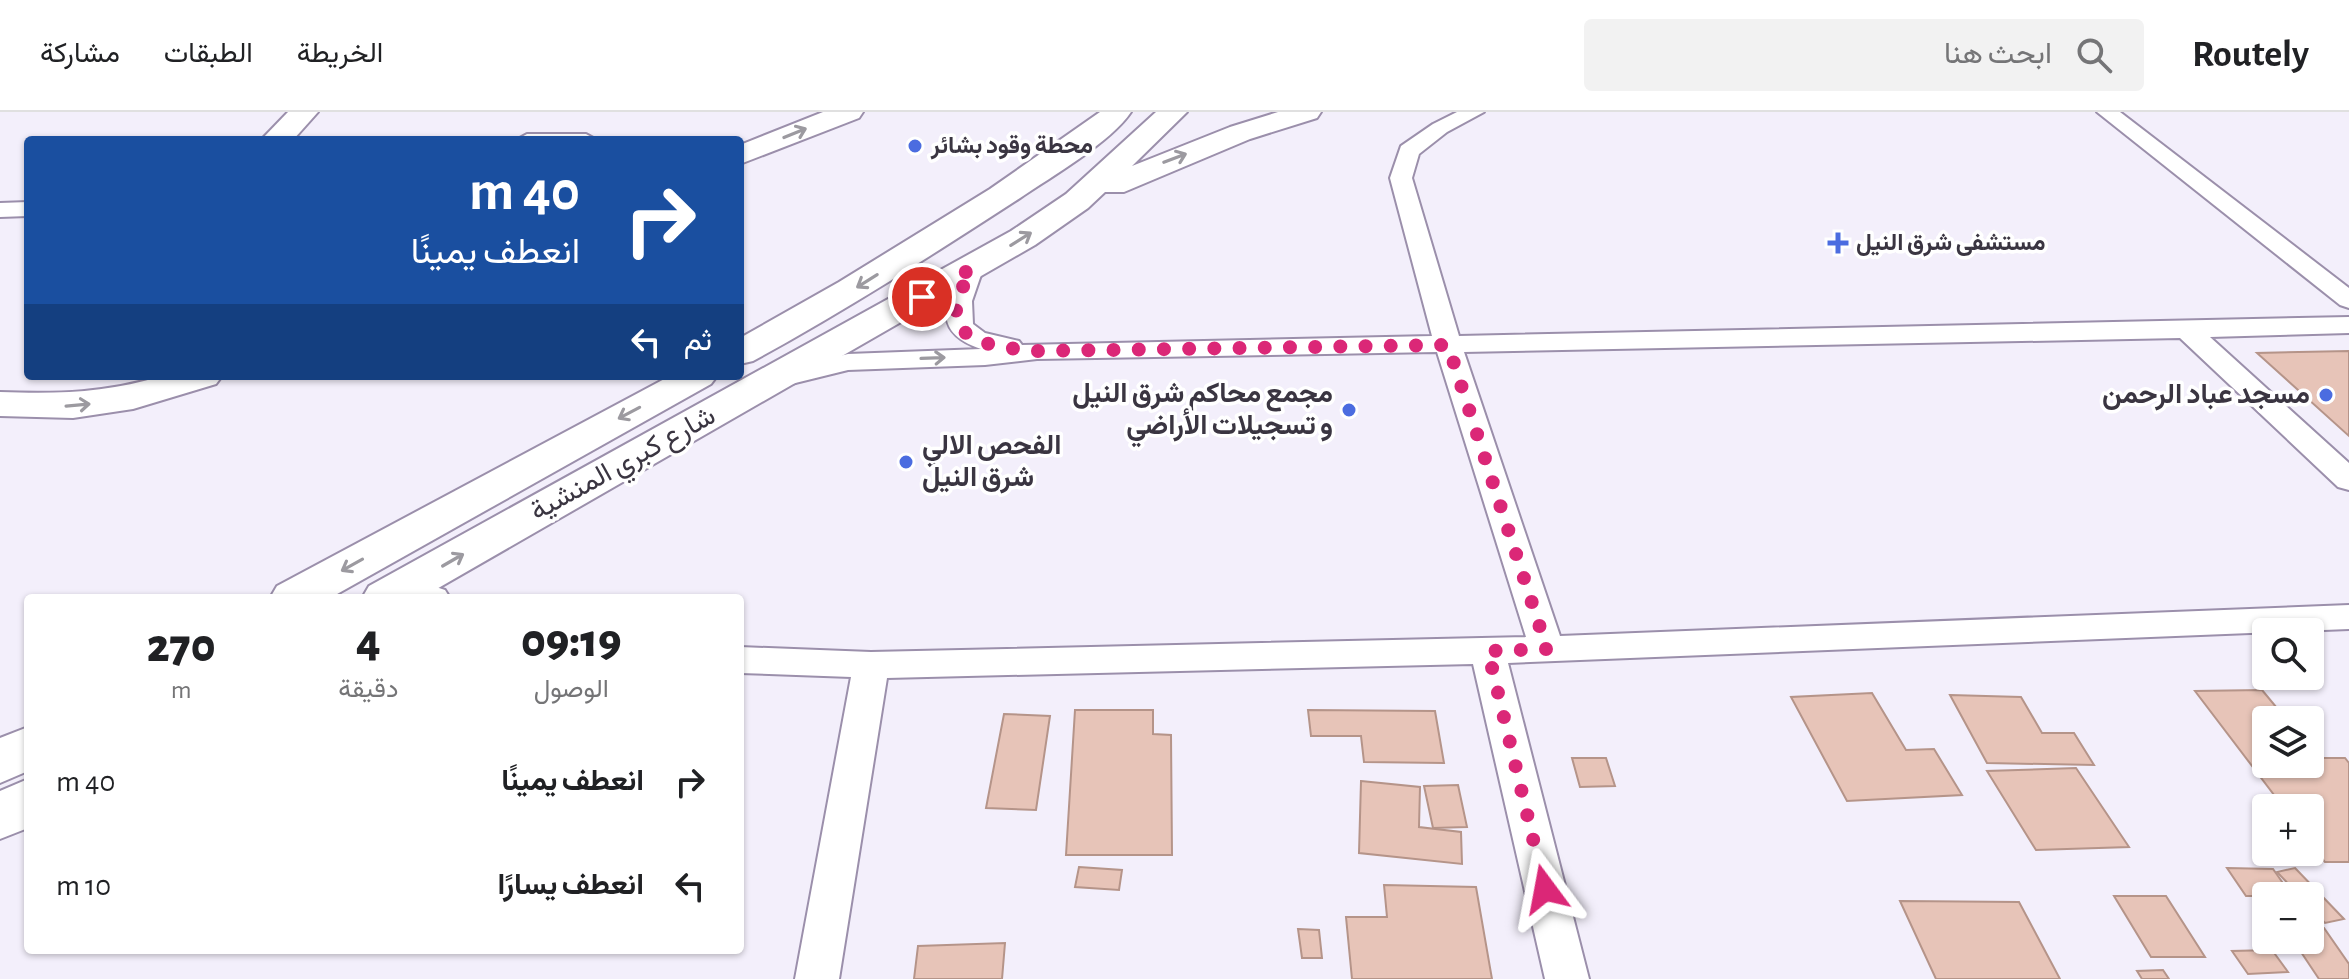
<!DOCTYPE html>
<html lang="ar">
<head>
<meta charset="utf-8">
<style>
  :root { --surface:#fff; --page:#f2f2f2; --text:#202124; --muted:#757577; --line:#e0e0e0 }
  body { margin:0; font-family:"Alegreya Sans",Vazirmatn,sans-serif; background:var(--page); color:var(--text); direction:rtl; height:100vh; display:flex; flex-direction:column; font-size:30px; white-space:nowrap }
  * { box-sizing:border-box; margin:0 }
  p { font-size:26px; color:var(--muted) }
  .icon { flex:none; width:44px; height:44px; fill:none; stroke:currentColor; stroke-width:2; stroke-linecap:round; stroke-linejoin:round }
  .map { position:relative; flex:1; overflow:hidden; direction:ltr }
  .sheet { position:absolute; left:24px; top:482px; width:720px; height:360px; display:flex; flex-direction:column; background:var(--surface); border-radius:8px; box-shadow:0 2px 6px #0004; direction:rtl }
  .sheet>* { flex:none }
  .hud { position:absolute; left:24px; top:24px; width:720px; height:244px; border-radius:8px; box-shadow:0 2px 6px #0004; direction:rtl; background:#1a4fa0; color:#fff; overflow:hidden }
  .controls { position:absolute; left:2252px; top:506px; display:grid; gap:16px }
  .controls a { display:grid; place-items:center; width:72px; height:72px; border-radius:8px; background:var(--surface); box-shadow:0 2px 6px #0004; font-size:40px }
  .pin { position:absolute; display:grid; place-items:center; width:68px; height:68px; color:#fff; margin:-34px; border:4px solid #fff; border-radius:50%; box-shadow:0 2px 8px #0007 }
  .me { position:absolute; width:88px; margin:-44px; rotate:347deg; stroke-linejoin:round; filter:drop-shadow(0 0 6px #0008) }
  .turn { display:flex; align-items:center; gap:28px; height:168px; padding:0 32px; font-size:36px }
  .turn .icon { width:104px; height:104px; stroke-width:2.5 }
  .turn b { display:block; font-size:56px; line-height:68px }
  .then { display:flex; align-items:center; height:76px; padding:0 32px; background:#0003; gap:16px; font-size:30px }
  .eta { display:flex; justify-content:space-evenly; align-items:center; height:136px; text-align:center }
  .eta b { font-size:48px; font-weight:800; line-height:56px }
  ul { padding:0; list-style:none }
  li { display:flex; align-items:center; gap:24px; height:104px; padding:0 32px }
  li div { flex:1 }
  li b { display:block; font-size:30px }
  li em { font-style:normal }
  header { display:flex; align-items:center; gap:48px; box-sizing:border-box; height:112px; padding:0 40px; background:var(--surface); border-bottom:2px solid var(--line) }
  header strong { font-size:38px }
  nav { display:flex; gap:44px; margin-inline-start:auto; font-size:28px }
  .search { width:560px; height:72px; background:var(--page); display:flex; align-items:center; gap:20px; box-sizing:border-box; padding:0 28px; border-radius:8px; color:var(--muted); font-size:30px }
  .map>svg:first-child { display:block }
  .building { fill:#e7c4b8; stroke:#b59489; stroke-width:2 }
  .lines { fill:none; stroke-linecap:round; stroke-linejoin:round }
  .street-casing { stroke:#9b8fab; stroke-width:4 }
  .secondary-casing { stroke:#9b8fab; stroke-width:4 }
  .primary-casing { stroke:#9b8fab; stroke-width:4 }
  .street { fill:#fff; fill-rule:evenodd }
  .secondary { fill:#fff; fill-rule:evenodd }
  .primary { fill:#fff; fill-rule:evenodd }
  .oneway { stroke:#9c9aa0 }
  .route { stroke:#db2777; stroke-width:14; stroke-dasharray:0 25.2 }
  .poi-dot { fill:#4b6ce0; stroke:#fff; stroke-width:3 }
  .labels { text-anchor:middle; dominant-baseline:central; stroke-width:7; stroke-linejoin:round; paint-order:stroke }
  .far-poi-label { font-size:24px; font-weight:bold; fill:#3a3541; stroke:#fff; text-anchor:start }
  .poi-label { font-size:28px; font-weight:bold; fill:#3a3541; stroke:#fff; text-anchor:end }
  .street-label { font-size:28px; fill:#3a3541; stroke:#fff }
</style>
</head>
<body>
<header>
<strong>Routely</strong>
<div class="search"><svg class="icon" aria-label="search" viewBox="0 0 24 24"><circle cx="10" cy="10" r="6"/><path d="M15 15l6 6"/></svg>ابحث هنا</div>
<nav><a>الخريطة</a><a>الطبقات</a><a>مشاركة</a></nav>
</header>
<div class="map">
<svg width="2349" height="867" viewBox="0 0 2349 867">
  <rect width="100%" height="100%" fill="#f3effb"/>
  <g class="building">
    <path d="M2349,239V324L2257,241Z"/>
    <path d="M2262,578L2287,608H2266V652H2310V637L2318,646H2345L2349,651V750H2325L2310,731V696H2284L2195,579Z"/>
    <path d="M1872,581L1906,638L1934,637L1962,683L1847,689L1791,585Z"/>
    <path d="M1950,583L2021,585L2042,621H2074L2094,653L1987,651Z"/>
    <path d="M1075,598H1153V622L1171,623L1172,743H1066Z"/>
    <path d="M1308,598L1435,599L1444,651L1364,650L1361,624H1311Z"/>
    <path d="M1004,602L1050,604L1036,698L986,696Z"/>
    <path d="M1572,646H1606L1615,674L1580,675Z"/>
    <path d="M2076,656L2129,735L2036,738L1987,659Z"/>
    <path d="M1361,669L1420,675L1419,715L1461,720L1462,752L1359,741Z"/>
    <path d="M1458,673L1467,715L1433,716L1424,674Z"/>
    <path d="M1079,755L1122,758L1119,778L1075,775Z"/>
    <path d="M2227,756L2273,757L2292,784H2246Z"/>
    <path d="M2295,756L2344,807L2325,811L2310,795V784H2300L2277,760Z"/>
    <path d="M1384,773L1476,775L1492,867H1352L1346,805H1387Z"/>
    <path d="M2114,784H2166L2205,845H2151Z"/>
    <path d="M1900,789L2019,790L2060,867H1936Z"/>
    <path d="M2310,815L2324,816L2349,852V867H2319L2293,828H2310Z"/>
    <path d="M1298,817L1319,818L1322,846H1302Z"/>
    <path d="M1005,831L1002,867H914L918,834Z"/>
    <path d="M2272,838L2288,860L2248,862L2232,839Z"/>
    <path d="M2163,858L2169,867H2142L2137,859Z"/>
  </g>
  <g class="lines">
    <defs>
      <g id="street">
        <path d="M1457,0H1484L1447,20L1419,42L1412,66L1459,224L2349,205V221L2210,225L2349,351V378L2338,375L2180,226L1464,240L1560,524L2349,493V517L1508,551L1589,867H1545L1473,552L887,566L839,867H795L851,565L740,561V535L871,540L1526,525L1437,240L1037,247L985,253L848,258L775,276L765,274L761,268L765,262L848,242L981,237C934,221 943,194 959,157L962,152H980L983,157L972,189L973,212L985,221L1019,229L1022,233L1432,224L1390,66L1401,34L1433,12Z"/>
        <path d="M2097,0H2120L2349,176V196L2340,193Z"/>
        <path d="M527,22H586L597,28H516Z"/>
        <path d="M28,90V104L0,105V91Z"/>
        <path d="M403,464L445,478L450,486L391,484L386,476L391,468Z"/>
      </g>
      <g id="secondary">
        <path d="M288,0H318L293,28H261Z"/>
        <path d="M823,0H863L859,6L740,52V33Z"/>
        <path d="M162,264H222L216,272L133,297L73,306L0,304V280C59,282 106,281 162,264Z"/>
      </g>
      <g id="primary">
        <path d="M1100,0H1131C1111,30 1051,65 1020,86C932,143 845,199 753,249L740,252V226L839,170L990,77Z"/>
        <path d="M1156,0H1187L1132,54L1230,15L1278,0H1321L1317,6L1250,27L1124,80H1105L1088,96L1035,133L421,486H362L369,474L1011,119L1066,82Z"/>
        <path d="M670,264H717L711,272L330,486H270L277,474Z"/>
        <path d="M28,615V659L0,671V626Z"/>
        <path d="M28,667V716L0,727V679Z"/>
      </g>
    </defs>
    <use href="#street" class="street-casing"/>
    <use href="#secondary" class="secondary-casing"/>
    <use href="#primary" class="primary-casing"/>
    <use href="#street" class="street"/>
    <use href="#secondary" class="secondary"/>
    <use href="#primary" class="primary"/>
  </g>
  <defs><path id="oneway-shaft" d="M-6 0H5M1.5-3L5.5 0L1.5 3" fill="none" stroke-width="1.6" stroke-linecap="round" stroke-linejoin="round" transform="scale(2)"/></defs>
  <g class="oneway">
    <use href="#oneway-shaft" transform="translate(795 21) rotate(-22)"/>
    <use href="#oneway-shaft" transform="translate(1175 46) rotate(-21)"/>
    <use href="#oneway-shaft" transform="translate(1021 127) rotate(-32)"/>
    <use href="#oneway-shaft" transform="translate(867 169) rotate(148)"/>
    <use href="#oneway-shaft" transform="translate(933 246) rotate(-2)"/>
    <use href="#oneway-shaft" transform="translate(78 293) rotate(-5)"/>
    <use href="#oneway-shaft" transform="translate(629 301) rotate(152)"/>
    <use href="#oneway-shaft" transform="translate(453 448) rotate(-30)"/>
    <use href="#oneway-shaft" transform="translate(352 453) rotate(151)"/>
  </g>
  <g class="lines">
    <path class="route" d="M922,185L971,157C966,170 956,185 956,200C956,235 1012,236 1037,239L1448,233L1547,537L1488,539L1545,777"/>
  </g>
  <g class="poi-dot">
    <circle cx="915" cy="34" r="8"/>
    <path d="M1834 119h8v8h8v8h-8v8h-8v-8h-8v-8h8z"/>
    <circle cx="2326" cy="283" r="8"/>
    <circle cx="1349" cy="298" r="8"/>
    <circle cx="906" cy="350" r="8"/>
  </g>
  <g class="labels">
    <g class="far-poi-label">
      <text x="931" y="34">محطة وقود بشائر</text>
      <text x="1856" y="131">مستشفى شرق النيل</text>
    </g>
    <g class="poi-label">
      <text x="1333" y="282">مجمع محاكم شرق النيل<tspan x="1333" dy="32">و تسجيلات الأراضي</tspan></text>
      <text x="2310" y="283">مسجد عباد الرحمن</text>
      <text x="922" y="334" text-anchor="start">الفحص الالي<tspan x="922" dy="32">شرق النيل</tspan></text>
    </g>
    <g class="street-label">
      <text transform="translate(623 352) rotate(-29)">شارع كبري المنشية</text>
    </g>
  </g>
</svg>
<div class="controls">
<a><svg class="icon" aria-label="search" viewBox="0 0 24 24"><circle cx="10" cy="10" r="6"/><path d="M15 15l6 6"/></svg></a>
<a><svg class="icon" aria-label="layers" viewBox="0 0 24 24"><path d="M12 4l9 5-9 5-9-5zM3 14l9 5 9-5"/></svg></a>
<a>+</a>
<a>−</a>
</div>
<div class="pin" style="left:922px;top:185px;background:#d93025"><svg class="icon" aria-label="arrive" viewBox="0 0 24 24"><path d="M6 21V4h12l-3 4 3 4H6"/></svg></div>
<svg class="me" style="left:1545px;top:777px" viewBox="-20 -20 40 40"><path d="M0-17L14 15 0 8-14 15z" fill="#db2777" stroke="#fff" stroke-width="4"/></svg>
<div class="hud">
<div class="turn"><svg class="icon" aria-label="right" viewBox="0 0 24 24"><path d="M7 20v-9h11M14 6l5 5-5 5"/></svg><div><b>40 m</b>انعطف يمينًا</div></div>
<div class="then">ثم<svg class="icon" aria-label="left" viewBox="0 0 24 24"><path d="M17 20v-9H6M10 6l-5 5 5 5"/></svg></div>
</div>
<section class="sheet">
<div class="eta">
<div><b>09:19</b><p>الوصول</p></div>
<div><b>4</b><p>دقيقة</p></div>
<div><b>270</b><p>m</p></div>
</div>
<ul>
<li><svg class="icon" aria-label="right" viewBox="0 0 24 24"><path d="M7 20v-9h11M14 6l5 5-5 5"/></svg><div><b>انعطف يمينًا</b></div><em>40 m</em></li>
<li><svg class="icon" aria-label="left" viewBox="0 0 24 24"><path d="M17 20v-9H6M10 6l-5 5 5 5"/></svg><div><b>انعطف يسارًا</b></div><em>10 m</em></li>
</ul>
</section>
</div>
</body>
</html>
